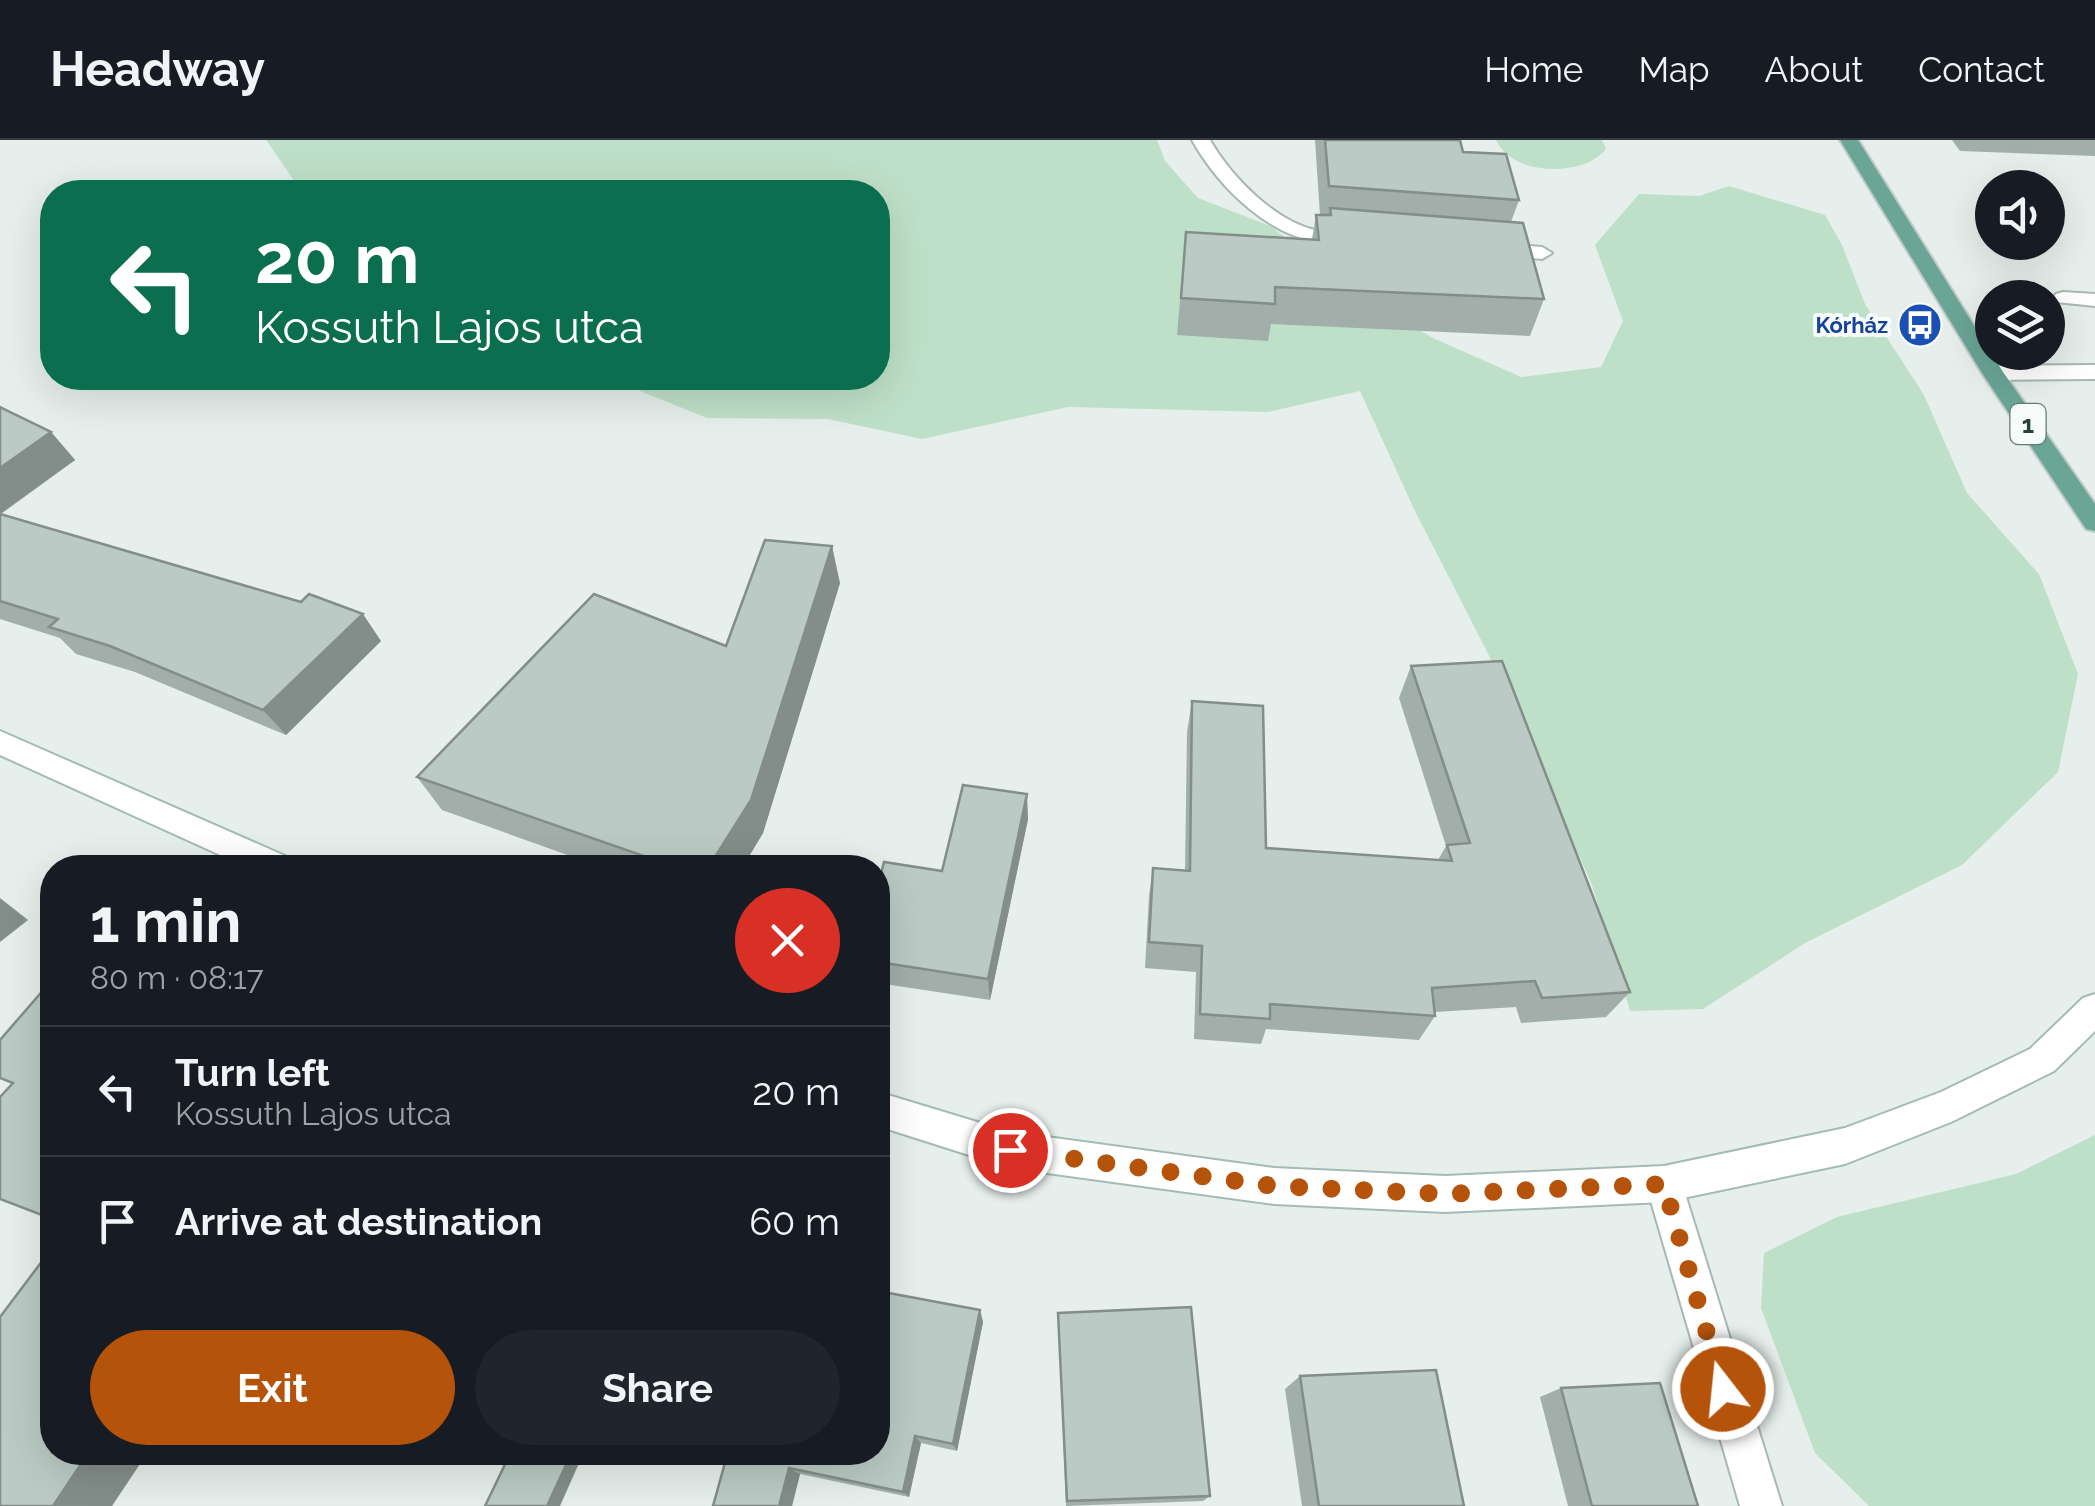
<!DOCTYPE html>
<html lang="en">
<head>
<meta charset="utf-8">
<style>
  :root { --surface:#171b24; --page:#20242c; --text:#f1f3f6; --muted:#9ea1a6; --line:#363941; --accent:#b45309 }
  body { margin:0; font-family:Raleway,sans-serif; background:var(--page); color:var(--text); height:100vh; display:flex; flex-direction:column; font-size:38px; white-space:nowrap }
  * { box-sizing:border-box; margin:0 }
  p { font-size:32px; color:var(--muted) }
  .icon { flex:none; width:55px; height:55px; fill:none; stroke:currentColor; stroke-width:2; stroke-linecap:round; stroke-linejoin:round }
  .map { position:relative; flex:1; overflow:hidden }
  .details { position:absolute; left:40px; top:715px; width:850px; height:610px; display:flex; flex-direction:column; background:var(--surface); border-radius:40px; box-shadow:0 10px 40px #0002 }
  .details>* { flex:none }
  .guide { position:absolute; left:40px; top:40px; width:850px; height:210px; border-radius:40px; box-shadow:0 10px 40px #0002; background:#0b6e4f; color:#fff; overflow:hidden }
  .tools { position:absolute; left:1975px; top:30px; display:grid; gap:20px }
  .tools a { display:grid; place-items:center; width:90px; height:90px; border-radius:50%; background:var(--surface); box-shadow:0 10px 40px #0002; font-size:50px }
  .pin { position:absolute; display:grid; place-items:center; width:85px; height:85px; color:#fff; margin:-42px; border:5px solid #fff; border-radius:50%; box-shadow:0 2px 10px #0007 }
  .me { position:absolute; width:110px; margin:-55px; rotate:344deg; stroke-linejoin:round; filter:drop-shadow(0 0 8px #0008) }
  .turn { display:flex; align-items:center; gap:35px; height:210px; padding:0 50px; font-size:45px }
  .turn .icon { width:130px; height:130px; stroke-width:2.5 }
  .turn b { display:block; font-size:70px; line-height:85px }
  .round { display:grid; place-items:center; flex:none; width:105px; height:105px; border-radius:52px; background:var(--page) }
  .summary { display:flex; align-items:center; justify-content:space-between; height:170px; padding:0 50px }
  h1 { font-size:60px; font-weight:700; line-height:75px }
  .button { display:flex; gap:20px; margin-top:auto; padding:20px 50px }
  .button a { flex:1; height:115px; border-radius:60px; background:var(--accent); color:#fff; font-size:40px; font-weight:700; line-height:115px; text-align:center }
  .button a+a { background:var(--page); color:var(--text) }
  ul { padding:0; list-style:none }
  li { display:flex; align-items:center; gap:30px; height:130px; padding:0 50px; border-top:2px solid var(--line) }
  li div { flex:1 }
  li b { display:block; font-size:38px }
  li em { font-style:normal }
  header { display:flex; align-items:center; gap:60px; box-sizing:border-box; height:140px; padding:0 50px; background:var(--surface); border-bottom:2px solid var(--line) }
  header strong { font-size:48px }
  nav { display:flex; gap:55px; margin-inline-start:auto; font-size:35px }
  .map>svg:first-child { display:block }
  .green { fill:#bfe0c8 }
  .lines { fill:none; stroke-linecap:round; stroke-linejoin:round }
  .lane-casing { stroke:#a8b8b2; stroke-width:4 }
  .street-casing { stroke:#a8b8b2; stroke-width:4 }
  .secondary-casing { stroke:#a4bbb3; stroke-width:4 }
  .primary-casing { stroke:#c2cac8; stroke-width:4 }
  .lane { fill:#fff; fill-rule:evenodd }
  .street { fill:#fff; fill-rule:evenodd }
  .secondary { fill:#fff; fill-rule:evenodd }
  .primary { fill:#6aa596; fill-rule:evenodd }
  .wall { fill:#a1aea9 }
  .shaded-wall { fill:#838d89 }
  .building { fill:#bbcac4; stroke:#838d89; stroke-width:2.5 }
  .route { stroke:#b45309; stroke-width:18; stroke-dasharray:0 32.4 }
  .labels { text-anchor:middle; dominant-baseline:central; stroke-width:8; stroke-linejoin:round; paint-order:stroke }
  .far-transit-label { font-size:22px; font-weight:bold; fill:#164399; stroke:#f7fbf9; text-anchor:end }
  .shield { fill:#f7fbf9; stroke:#637a73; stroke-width:2.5 }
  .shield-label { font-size:25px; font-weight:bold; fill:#24423a }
</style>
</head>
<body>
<header>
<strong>Headway</strong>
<nav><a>Home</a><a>Map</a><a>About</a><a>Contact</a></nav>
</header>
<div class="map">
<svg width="2095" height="1366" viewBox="0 0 2095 1366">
  <rect width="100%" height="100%" fill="#e6efeb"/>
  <g class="green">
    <path d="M266,0H1157L1165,21L1198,58L1270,86L1366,158L1433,198L1521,237L1601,227L1623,181L1595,105L1639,54L1699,56L1729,46L1825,75L1842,105L1865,164L1924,255L1967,353L2039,434L2078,534L2058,632L1962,725L1805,803L1703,869L1630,871L1592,745L1501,539L1414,369L1360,251L1268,272L1068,267L922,299L828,279L707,278L608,238H878V52H302Z"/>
    <path d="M1496,0H1602L1606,9C1583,38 1512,36 1496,0Z"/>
    <path d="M2095,995V1366H1869L1815,1313L1761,1168L1764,1113L1837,1077L2016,1034Z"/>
  </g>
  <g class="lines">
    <defs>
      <g id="lane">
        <path d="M1192,0H1210C1230,35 1274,81 1315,90C1331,94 1348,87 1360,98C1352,105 1342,104 1331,103C1273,102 1219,48 1192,0Z"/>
        <path d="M1490,103L1542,107L1552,113L1542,119L1483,113L1480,109Z"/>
        <path d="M2063,152L2095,154V166L2056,162L2053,158L2056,154Z"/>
        <path d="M2095,225V239L1993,240L1982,233L1993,226Z"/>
      </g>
      <path id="street" d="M1664,1026L1677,1031L1682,1044L1782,1366H1740L1646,1044L1651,1031Z"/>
      <g id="secondary">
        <path d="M0,591L292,719L296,728H249L0,615Z"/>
        <path d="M2095,854V891L2054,931L1951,982L1845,1024L1664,1062L1445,1072L1274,1064L1010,1028L878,986V952L1010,992L1274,1028L1445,1036L1664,1026L1845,988L1941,952L2030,909L2083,858Z"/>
      </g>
      <path id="primary" d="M1840,0H1858L2003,232L2095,364V391L2086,389L1982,233Z"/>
    </defs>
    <use href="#lane" class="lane-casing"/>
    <use href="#street" class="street-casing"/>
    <use href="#secondary" class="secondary-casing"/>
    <use href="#primary" class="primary-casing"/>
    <use href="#lane" class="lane"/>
    <use href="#street" class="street"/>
    <use href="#secondary" class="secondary"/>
    <use href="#primary" class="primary"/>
  </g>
  <g class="wall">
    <path d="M1315,0H1460L1463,12L1519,60L1511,82L1544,159L1530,196L1271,184L1268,201L1177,195L1186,92L1312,99L1316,75H1320Z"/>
    <path d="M1952,0H2095V16L1960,11Z"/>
    <path d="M0,267L51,292L75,320L1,374L381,501L286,595L135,532L76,514L60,498L0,479Z"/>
    <path d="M840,443L763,693L742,728H604L442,670L417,637L726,506Z"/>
    <path d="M1411,526L1630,852L1606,877L1521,883L1516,867L1435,872V876L1419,900L1266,889L1261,904L1194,899L1196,832L1145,828L1149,756L1153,728L1185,730L1187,592L1192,561L1266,708L1438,720L1446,706L1399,558Z"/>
    <path d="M1028,679L990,860L878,843V746L942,731Z"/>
    <path d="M980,1170L983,1182L957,1311L921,1303L909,1357L800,1334L792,1366H713Z"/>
    <path d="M1058,1173L1210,1356L1203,1361L1066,1366Z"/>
    <path d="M1300,1236L1464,1366H1302L1285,1249Z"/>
    <path d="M1561,1248L1698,1366H1568L1540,1257Z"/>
  </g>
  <g class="shaded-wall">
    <path d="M51,292L75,320L0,374V328Z"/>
    <path d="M832,406L840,443L763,693L742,728H708Z"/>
    <path d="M363,474L381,501L286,595L263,570Z"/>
    <path d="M1027,654L1028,679L990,860L988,839Z"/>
    <path d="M0,758L28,780L0,802Z"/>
    <path d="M980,1170L983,1182L957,1311L953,1304Z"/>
    <path d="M915,1296L921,1303L909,1357L903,1352Z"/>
    <path d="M89,1312H148L112,1366H53Z"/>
    <path d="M572,1312H584L560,1366H547Z"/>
    <path d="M789,1328L800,1334L792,1366H779Z"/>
  </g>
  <g class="building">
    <path d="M1325,0H1460L1463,12L1506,14L1519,60L1329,46Z"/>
    <path d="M1330,68L1523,83L1544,159L1275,147V164L1181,158L1186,92L1319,100L1316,75H1331Z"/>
    <path d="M0,267L51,292L0,328Z"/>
    <path d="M0,374L301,462L309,454L363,474L263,570L110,506L49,487L58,479L0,461Z"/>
    <path d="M765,400L832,406L751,660L708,728H678L417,637L594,454L726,506Z"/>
    <path d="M1502,521L1630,852L1542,858L1535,841L1432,848L1435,876L1270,864V879L1200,874L1202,806L1149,802L1153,728L1190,731L1192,561L1263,566L1266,708L1452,721L1447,705L1470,703L1411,526Z"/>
    <path d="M963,645L1027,654L988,839L878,822V746L884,722L942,731Z"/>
    <path d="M52,840V1079L0,1059V957L13,943L0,938V900Z"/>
    <path d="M52,1108V1312H89L53,1366H0V1177Z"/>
    <path d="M878,1151L980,1170L953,1304L915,1296L903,1352L789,1328L779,1366H713L728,1312H878Z"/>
    <path d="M1191,1167L1210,1356L1067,1361L1058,1173Z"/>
    <path d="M1436,1230L1464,1366H1319L1300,1236Z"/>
    <path d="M1660,1243L1698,1366H1592L1561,1248Z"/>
    <path d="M511,1312H572L547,1366H485Z"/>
  </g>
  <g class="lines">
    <path class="route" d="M1010,1010L1274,1046L1445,1054L1664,1044L1723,1249"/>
  </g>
  <defs>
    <symbol id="bus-disc" viewBox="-11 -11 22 22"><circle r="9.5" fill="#1a4fb4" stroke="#f7fbf9"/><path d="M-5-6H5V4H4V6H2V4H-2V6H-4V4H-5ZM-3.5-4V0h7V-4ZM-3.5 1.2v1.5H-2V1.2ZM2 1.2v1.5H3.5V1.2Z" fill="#fff"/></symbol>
  </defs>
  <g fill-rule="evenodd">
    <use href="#bus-disc" x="1895" y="160" width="50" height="50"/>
  </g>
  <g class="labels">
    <g class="far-transit-label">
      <text x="1888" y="185">Kórház</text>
    </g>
    <rect class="shield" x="2010.5" y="264" width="35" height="40" rx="8"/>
    <g class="shield-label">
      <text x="2028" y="284">1</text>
    </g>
  </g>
</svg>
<div class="tools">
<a><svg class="icon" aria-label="sound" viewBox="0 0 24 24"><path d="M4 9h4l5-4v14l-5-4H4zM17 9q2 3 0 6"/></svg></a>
<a><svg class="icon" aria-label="layers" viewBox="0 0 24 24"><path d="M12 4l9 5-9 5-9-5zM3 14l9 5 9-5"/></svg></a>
</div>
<div class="pin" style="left:1010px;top:1010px;background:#d93025"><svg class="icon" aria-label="arrive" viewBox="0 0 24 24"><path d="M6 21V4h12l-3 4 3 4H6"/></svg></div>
<svg class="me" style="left:1723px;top:1249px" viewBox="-20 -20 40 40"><circle r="17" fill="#b45309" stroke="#fff" stroke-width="3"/><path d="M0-11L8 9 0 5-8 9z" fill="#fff"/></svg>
<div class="guide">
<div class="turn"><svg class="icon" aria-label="left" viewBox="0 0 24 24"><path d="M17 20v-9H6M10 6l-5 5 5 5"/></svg><div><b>20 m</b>Kossuth Lajos utca</div></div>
</div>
<section class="details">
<div class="summary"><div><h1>1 min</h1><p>80 m · 08:17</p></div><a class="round" style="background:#d93025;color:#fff"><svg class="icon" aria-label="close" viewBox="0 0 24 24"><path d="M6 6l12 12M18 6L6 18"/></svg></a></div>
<ul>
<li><svg class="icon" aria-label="left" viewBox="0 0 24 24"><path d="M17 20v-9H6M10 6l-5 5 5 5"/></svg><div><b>Turn left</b><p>Kossuth Lajos utca</p></div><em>20 m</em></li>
<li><svg class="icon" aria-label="arrive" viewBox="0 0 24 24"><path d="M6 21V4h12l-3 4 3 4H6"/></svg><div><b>Arrive at destination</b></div><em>60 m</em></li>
</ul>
<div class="button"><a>Exit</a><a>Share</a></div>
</section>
</div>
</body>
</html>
